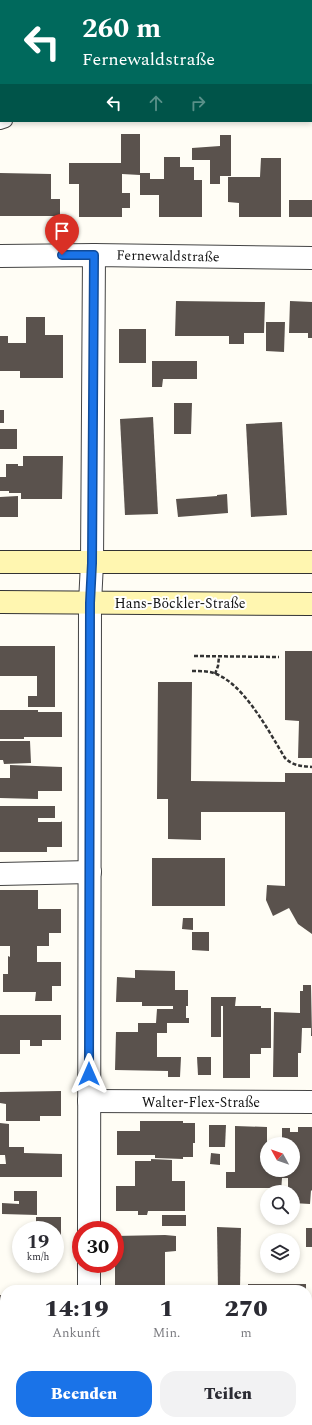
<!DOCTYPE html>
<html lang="de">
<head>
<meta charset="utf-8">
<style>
  :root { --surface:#fff; --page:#f2f2f3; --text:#2b2b33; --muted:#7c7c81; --accent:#1a73e8 }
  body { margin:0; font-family:Spectral,serif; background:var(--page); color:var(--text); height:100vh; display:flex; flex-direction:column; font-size:15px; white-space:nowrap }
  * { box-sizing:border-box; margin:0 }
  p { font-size:13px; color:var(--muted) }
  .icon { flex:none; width:22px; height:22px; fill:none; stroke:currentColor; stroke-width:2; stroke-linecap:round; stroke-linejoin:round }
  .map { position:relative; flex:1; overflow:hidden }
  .details { position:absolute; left:0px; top:1285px; width:312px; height:140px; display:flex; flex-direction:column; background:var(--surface); border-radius:16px 16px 0 0; box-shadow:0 2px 6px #0003 }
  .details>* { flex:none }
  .top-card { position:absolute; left:0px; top:0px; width:312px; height:122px; box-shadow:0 2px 6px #0003; background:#00695c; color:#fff; overflow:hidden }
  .needle { width:26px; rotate:310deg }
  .tools { position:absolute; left:260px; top:1137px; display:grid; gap:8px }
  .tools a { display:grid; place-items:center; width:40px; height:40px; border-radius:50%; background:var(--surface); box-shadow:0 2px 6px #0003; font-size:20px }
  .speed { position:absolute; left:12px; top:1221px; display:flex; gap:8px; font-size:20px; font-weight:700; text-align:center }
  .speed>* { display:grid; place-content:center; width:52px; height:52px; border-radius:50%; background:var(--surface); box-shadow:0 2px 6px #0003; line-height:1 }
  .speed small { font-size:10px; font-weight:400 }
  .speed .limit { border:6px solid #d22; background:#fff; color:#111 }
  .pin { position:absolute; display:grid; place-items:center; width:34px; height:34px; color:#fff; margin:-41px -17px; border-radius:50% 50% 50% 0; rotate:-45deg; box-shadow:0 0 4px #0007 }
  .pin .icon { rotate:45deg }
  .me { position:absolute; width:44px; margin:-22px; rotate:0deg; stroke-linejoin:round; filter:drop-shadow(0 0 3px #0008) }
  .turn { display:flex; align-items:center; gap:14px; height:84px; padding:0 16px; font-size:18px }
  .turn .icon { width:52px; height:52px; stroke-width:2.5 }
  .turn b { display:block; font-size:28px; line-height:34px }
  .lanes { display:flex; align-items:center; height:38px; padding:0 16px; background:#0003; justify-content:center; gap:20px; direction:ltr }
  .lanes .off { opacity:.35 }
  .eta { display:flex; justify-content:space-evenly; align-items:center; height:68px; text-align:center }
  .eta b { font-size:24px; font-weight:800; line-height:28px }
  .cta { display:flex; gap:8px; margin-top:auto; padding:8px 16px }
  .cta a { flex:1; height:46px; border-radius:16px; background:var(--accent); color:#fff; font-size:16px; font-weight:800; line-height:46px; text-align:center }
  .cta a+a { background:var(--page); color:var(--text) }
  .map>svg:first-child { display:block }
  .building { fill:#5a524d }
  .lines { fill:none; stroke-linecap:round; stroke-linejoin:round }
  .lane-casing { stroke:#444; stroke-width:14 }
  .street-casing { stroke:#444; stroke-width:24 }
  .secondary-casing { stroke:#333; stroke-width:24 }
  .path { stroke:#333; stroke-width:2.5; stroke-dasharray:4 2; stroke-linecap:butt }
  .lane { stroke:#fff; stroke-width:12 }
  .street { stroke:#fff; stroke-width:22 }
  .secondary { stroke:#fff6b0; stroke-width:22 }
  .route-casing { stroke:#114b97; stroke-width:10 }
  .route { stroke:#1a73e8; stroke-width:7 }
  .labels { text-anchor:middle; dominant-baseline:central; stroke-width:4; stroke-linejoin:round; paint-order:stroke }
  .street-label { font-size:14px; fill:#111; stroke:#fff }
</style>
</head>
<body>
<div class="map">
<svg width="312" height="1425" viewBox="0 0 312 1425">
  <rect width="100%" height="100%" fill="#fffdf5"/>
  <g class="building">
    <path d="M121,134H140V173H150V179H164V157H180V167H194V180H202V217H159V195H140V175L122,174V193H130V208H122V217H79V184H69V163H121Z"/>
    <path d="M220,135H231V176H220V184H210V160H192V148L220,146Z"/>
    <path d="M261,158H281V217H239V203L228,202V177H260Z"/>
    <path d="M0,173L51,174V199H60V216H0Z"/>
    <rect x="289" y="200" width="23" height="17"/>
    <path d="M176,301L265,302L264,333H244V344H229V336H175Z"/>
    <path d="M290,301L312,302V338H308V333H289Z"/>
    <path d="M26,317H45V335H63V378H20V371H0V336H8V343H26Z"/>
    <path d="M266,322H285L284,352L266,351Z"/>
    <rect x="119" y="329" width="27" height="34"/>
    <path d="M152,361H197V379H163L162,387H152Z"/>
    <path d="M174,403H192L191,434H174Z"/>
    <rect x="0" y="410" width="4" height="13"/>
    <path d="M153,417L158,514L125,515L120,419Z"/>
    <path d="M282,422L287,515L251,517L246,424Z"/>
    <rect x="0" y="429" width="17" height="20"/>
    <path d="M23,456H63L62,499H21V493H9V491H0V477H6V464H18V466H23Z"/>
    <path d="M227,494L228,513L178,517L176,499L217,496V495Z"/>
    <path d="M18,496V517H0V497Z"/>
    <path d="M0,646H55V707H28V696H37V676H0Z"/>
    <path d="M285,651H312V758H298L299,721L285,720Z"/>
    <path d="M158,682H192L191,781L285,782V773H312V934L298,924L289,908L273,916L266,900L267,885L285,886V812H201V840L168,839V799H157Z"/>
    <path d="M0,710H38V712H62V737H24V739H0Z"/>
    <path d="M0,741H30L31,763L4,764L3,760H0Z"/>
    <path d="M10,765L62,767V791H38V799L0,798V778H10Z"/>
    <path d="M0,806H55V818H38V822H61L62,821V847H47V852H0Z"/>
    <rect x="152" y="858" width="73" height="48"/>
    <path d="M0,890H38V909H61V933H49V946H37V962H61V986H52V1001H35L36,992H3V974H8V956L10,957V946H0Z"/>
    <path d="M183,918H193V930L182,929Z"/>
    <path d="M192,932H209V951L192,950Z"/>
    <path d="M135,970L175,971V990H188V1006H186V1018H189V1023H167V1033H157V1057H181L180,1077H168V1071L115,1070L116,1032H138V1023H156L157,1009H173V1006H142V1002H116L117,977L135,978Z"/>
    <path d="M303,985H311L312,1036H311V1028H302L301,1053H298V1077H273L274,1012L300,1013V991H303Z"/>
    <path d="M211,997H236L235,1006H261V1008H271V1048H261V1054H250V1078H223V1006H221V1037H211Z"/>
    <path d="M0,1015H61V1040H42V1046H30V1040H20V1054H0Z"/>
    <path d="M197,1057H211V1075H198Z"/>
    <path d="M61,1091V1116H40V1121H6V1104L0,1103V1092Z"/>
    <path d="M140,1121H183V1123H195V1143H193V1157H183V1159L155,1158V1155H117V1131H140Z"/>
    <path d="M0,1123L9,1124V1147H24V1153L62,1154V1177H0V1164H6L5,1155H0Z"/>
    <path d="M209,1125H226L225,1147H209Z"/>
    <path d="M235,1126L267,1127V1170H293V1144H282V1128H290V1132H298V1127H312V1191L311,1190L310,1204L293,1203V1192H288V1178H282L281,1192H271V1188H226V1172H235Z"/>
    <path d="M211,1153L220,1154V1165L210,1164Z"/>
    <path d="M151,1159L172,1160V1181H185V1211H148L147,1215H138V1211H116V1186H135V1161H151Z"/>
    <path d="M14,1191H37V1215L2,1214V1203L19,1204V1201H14Z"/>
    <rect x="162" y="1215" width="24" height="11"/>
    <path d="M36,1217H61V1248H55V1230H36Z"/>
    <path d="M217,1227L241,1228L240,1290H218Z"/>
    <rect x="306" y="1228" width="6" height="19"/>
    <path d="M165,1235L176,1236V1251L165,1252V1290H115V1236Z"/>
    <rect x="248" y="1284" width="58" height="6"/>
    <rect x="40" y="1287" width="19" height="3"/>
    <rect x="0" y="1295" width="5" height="51"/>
    <path d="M307,1373H312V1425H279V1420H307Z"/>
    <path d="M5,1393V1420H49V1425H0V1409Z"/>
    <rect x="116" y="1420" width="34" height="5"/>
  </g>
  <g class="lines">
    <defs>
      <path id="lane" d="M0,123L6,121"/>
      <g id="street">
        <path d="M0,256L94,255L312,258"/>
        <path d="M0,874L90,872"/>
        <path d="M89,1101L312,1102"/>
        <path d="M89,1230L90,603L92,563L94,255"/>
        <path d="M89,1290V1264"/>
        <path d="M307,1346H312"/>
        <path d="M0,1373H5"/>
        <path d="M88,1425V1420"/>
        <path d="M253,1425L254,1420"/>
      </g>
      <g id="secondary">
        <path d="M0,562H312"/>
        <path d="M0,602L312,604"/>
      </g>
    </defs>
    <use href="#lane" class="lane-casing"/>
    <use href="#street" class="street-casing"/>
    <use href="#secondary" class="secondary-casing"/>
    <g class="path">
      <path d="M194,656L279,657"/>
      <path d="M192,671C198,671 204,671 210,672C242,679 269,732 285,758C293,766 302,766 312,767"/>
      <path d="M215,674L218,666L219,657"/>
    </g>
    <use href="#lane" class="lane"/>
    <use href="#street" class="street"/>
    <use href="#secondary" class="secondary"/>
  </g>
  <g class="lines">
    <defs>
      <path id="route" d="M62,255H94L92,563L90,603L89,1074"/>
    </defs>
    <use href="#route" class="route-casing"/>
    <use href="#route" class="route"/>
  </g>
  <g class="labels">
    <g class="street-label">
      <text transform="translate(168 256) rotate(1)">Fernewaldstraße</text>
      <text x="180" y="603">Hans-Böckler-Straße</text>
      <text x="201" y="1102">Walter-Flex-Straße</text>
    </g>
  </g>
</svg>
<div class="tools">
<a><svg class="needle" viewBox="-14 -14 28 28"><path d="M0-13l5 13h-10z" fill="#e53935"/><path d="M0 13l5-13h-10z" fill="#7c7c81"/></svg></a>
<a><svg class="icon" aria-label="search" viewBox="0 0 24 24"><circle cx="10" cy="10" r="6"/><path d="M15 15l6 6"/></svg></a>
<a><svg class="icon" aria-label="layers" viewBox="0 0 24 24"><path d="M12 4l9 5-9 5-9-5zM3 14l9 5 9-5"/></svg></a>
</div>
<div class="speed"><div>19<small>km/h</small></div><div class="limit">30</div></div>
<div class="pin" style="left:62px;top:255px;background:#d93025"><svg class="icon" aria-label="arrive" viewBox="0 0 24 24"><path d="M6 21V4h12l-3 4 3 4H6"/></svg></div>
<svg class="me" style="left:89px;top:1074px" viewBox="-20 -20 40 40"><path d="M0-17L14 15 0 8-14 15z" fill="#1a73e8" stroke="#fff" stroke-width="4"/></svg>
<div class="top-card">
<div class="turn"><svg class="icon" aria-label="left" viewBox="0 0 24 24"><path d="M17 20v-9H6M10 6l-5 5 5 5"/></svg><div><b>260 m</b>Fernewaldstraße</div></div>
<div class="lanes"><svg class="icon" aria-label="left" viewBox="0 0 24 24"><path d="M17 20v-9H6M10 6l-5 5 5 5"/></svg><svg class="icon off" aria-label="ahead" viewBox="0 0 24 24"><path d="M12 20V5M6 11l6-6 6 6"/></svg><svg class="icon off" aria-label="right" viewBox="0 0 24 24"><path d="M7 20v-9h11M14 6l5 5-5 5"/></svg></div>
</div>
<section class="details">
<div class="eta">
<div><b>14:19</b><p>Ankunft</p></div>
<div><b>1</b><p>Min.</p></div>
<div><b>270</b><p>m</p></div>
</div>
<div class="cta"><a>Beenden</a><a>Teilen</a></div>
</section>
</div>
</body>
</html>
